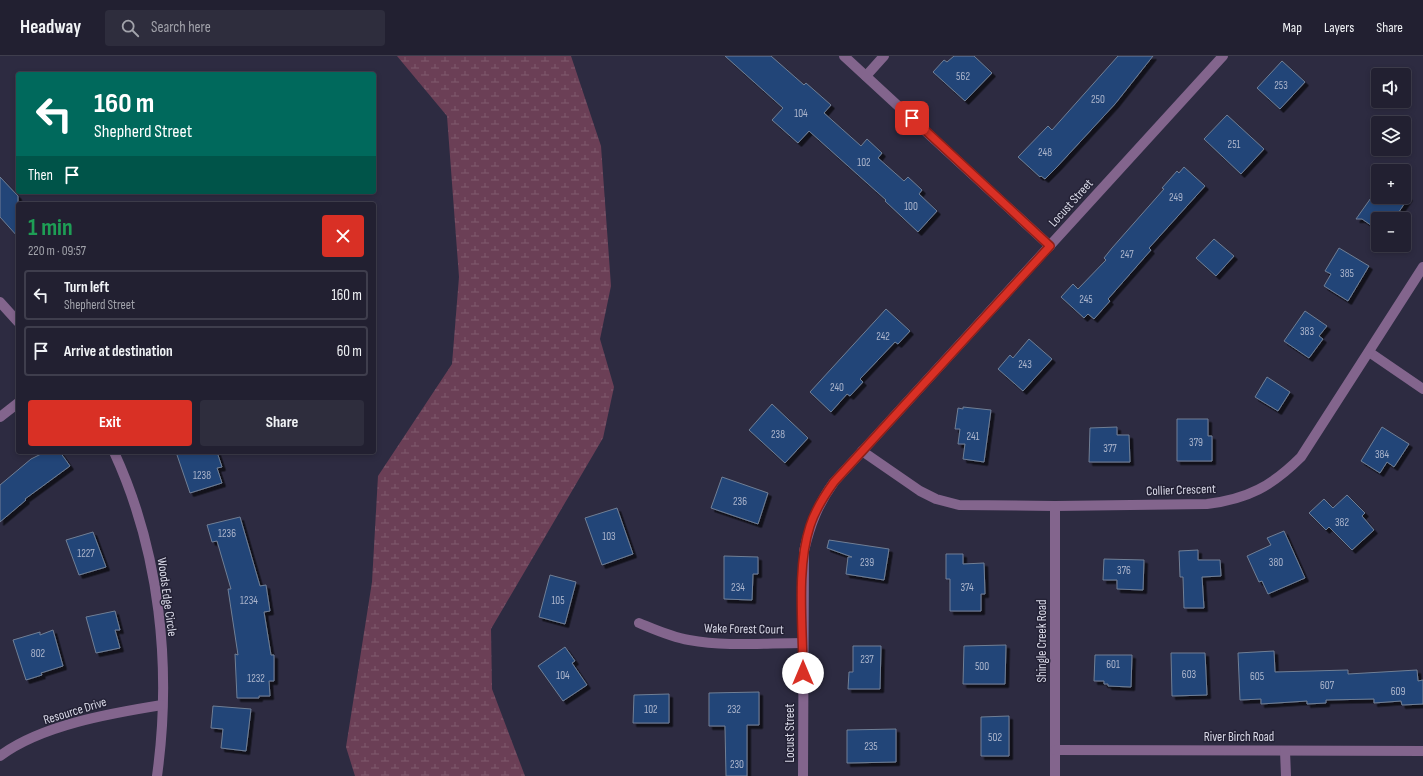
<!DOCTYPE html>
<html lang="en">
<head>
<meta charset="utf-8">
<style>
  :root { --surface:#222031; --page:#2e2d3d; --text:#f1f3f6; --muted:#a2a3ab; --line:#3f3e4d; --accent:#d93025 }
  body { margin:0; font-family:"Sofia Sans Condensed",sans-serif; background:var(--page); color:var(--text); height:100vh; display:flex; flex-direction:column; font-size:15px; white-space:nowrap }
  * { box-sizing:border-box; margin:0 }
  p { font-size:13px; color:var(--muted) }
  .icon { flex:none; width:22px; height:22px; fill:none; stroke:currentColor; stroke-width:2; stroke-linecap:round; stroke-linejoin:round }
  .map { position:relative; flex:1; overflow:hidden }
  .sheet { position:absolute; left:16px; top:146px; width:360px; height:252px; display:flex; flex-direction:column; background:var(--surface); border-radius:4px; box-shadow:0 2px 6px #0003,0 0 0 1px var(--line) }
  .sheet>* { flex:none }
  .hud { position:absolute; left:16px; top:16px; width:360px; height:122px; border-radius:4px; box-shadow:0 2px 6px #0003,0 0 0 1px var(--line); background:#00695c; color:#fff; overflow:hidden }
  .tools { position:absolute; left:1371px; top:12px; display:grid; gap:8px }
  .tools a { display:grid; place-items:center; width:40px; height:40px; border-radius:4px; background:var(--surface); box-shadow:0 2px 6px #0003,0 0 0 1px var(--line); font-size:20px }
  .pin { position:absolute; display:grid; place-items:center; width:34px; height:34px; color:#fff; margin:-17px; border-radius:8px; box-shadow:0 2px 6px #0006 }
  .me { position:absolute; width:44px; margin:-22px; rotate:0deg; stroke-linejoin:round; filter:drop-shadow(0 0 3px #0008) }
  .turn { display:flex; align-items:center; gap:14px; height:84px; padding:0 12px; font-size:18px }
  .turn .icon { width:52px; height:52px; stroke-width:2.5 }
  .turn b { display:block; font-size:28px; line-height:34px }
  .then { display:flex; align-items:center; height:38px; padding:0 12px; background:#0003; gap:8px; font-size:15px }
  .round { display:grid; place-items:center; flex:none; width:42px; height:42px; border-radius:4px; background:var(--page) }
  .summary { display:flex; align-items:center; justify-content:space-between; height:68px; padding:0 12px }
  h1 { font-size:24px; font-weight:700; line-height:30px; color:#1e9e55 }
  .action { display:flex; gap:8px; margin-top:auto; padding:8px 12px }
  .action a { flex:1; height:46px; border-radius:4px; background:var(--accent); color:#fff; font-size:16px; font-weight:700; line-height:46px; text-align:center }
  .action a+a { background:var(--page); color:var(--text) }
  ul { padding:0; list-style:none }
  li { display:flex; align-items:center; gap:12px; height:50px; margin:0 8px 6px; padding:0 4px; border:2px solid var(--line); border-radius:4px }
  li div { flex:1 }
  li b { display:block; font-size:15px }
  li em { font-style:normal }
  header { display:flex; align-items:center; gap:24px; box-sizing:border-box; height:56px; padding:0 20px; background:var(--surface); border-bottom:1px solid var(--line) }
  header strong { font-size:19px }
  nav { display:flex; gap:22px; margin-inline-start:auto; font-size:14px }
  .search { width:280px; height:36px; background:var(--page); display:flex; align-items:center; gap:10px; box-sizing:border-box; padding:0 14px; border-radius:4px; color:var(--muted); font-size:15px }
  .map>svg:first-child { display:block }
  .wetland { fill:url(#wetland-marsh) }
  .building { fill:#214478; stroke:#707f95; filter:url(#shadow) }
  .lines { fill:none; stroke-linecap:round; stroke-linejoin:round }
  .minor { stroke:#83658d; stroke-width:10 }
  .route-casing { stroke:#8d1f18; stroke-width:10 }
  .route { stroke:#d93025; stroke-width:7 }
  .labels { text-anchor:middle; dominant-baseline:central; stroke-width:3; stroke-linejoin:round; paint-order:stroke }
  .number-label { font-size:11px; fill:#abb4cb }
  .street-label { font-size:13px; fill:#d9d9e7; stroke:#242236 }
</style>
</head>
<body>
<header>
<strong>Headway</strong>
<div class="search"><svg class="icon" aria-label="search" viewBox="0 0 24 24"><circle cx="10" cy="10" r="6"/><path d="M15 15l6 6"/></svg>Search here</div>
<nav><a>Map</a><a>Layers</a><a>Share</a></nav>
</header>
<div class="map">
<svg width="1423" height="720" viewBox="0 0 1423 720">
  <defs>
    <pattern id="wetland-marsh" width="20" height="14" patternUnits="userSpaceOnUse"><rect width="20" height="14" fill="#6b3f56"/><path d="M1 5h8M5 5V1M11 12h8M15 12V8" fill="none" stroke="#805a6e"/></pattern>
    <filter id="shadow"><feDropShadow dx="3.5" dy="3.5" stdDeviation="0" flood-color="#0009"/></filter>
  </defs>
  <rect width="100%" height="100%" fill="#2d2b41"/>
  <path class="wetland" d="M397,0H571L601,90L611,230L600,283L614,331L603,382L491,573L492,633L525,720H355L346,691L372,526L378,420L452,308L459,221L447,60Z"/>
  <g class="building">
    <path d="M725,0H771L804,29L806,27L831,49L824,57L861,90L867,83L882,97L878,102L904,125L908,121L922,134L919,138L937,155L918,176L885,145L886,144L809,75L798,87L772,64L783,52Z"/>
    <path d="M954,0H974L992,17L965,45L933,16L944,4L947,6Z"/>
    <path d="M1118,0H1153L1115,48L1056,112L1045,123L1041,120L1040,121L1018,101L1048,70L1052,74Z"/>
    <path d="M1282,5L1305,26L1280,53L1257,32Z"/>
    <path d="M1227,59L1264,93L1241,118L1204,83Z"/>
    <path d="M1184,111L1205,130L1149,192L1151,194L1108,243L1110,245L1094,263L1088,258L1084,262L1061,241L1073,228L1078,233L1106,204L1104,202L1112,192L1164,133L1162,132L1177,115L1179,117Z"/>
    <path d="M0,121L18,140V181L0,161Z"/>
    <path d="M1378,132V141H1409L1394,163H1378V174L1362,163H1356Z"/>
    <path d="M1214,183L1234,200L1216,220L1196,202Z"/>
    <path d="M1339,192L1369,210L1348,245L1324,230L1331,218L1325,215Z"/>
    <path d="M886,253L910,275L898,288L895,286L860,323L863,326L850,340L847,338L831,356L810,336Z"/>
    <path d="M1305,255L1327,270L1319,280L1323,283L1309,302L1284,285Z"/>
    <path d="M1029,283L1052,303L1023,335L998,313L1010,299L1013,302Z"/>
    <path d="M1267,321L1290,336L1278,355L1255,341Z"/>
    <path d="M772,348L808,382L785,407L749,374Z"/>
    <path d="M963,351L991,354L984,406L963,403L965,388H958L960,373H955L958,352L963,353Z"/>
    <path d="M1177,363H1208V380H1212V405H1177Z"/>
    <path d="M1117,371V379H1129L1130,406H1089L1090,372Z"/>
    <path d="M1382,371L1409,388L1394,411L1387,406L1380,417L1361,405Z"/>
    <path d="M45,396H60L70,410L25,443L26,444L0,466V429L31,403Z"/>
    <path d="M176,396H217L222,411L217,412L222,427L190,437Z"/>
    <path d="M722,421L768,437L758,468L711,452Z"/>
    <path d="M1347,439L1365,457L1362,460L1374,474L1352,494L1329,471L1326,474L1309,457L1324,443L1333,452Z"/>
    <path d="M617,452L633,498L602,509L585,462Z"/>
    <path d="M240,461L260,530L266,529L270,555L264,556L271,599H274V625H269L270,640H259V642H237L235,598L238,599L228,533H231L217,485L212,486L207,469Z"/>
    <path d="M1284,475L1305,522L1268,538L1262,525L1259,526L1247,500L1271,489L1267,482Z"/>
    <path d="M93,476L106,511L79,519L66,484Z"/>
    <path d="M829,484L889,493L884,524L846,518L848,501H852L827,492Z"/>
    <path d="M1198,494V504H1220L1221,520L1202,521L1204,552H1184L1183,521H1180L1179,495Z"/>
    <path d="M946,498H963V508L984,507L985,538H981V555H950V523H946Z"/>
    <path d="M724,500L758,501V518H753L752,544L724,543Z"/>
    <path d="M1104,503L1144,504L1143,534L1117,533V524H1103Z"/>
    <path d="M550,519L576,526L565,568L539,561Z"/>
    <path d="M115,555L120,574H115L120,592L96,597L86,561Z"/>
    <path d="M53,574L63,610L41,617L42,619L26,624L13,584L40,576V579Z"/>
    <path d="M1006,589L1005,628H963L964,590Z"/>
    <path d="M853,590H881L880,633H848L849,616H853Z"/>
    <path d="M565,591L575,605L572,607L587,629L563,645L538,610Z"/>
    <path d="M1274,595L1275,616L1348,614V618L1417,614L1418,625L1423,624V648L1402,649L1401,645L1374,647V643L1326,644V647L1307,648V645L1261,648V643L1240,644L1238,597Z"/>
    <path d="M1171,597H1205L1207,639L1172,640Z"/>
    <path d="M1095,599H1132L1131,631L1108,630V628H1104V625H1094Z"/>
    <path d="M759,636V669H747V720H726L725,670H709V637Z"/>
    <path d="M669,638V667H633L634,639Z"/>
    <path d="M213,650L251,653L246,695L221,692L223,673L211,672Z"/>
    <path d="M1009,660V700H981V661Z"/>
    <path d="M896,673V706L847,707V674Z"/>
  </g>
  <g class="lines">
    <g class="minor">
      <path d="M844,0L1050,190"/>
      <path d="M866,20L884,0"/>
      <path d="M0,246L18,266"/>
      <path d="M1369,296L1423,333"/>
      <path d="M0,361L18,347"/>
      <path d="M862,395L920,435L936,443L959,449L1055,450L1207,448C1248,443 1272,430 1301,401L1423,211"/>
      <path d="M114,396C160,496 172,611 157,720"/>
      <path d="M1055,450V720"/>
      <path d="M639,567C656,574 671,581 689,584C726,591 765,587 803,587"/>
      <path d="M1055,694L1423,695"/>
      <path d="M1285,695L1286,720"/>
      <path d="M0,700C41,669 112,657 162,649"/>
      <path d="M803,720L804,495C810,469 818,448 834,426L1223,0"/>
    </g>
  </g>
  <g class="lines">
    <defs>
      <path id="route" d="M803,617C803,571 796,512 810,470C815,454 824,440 834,426L1050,190L912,62"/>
    </defs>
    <use href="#route" class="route-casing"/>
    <use href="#route" class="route"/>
  </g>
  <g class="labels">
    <g class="number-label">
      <text x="963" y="20">562</text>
      <text x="1281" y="29">253</text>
      <text x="1098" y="43">250</text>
      <text x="801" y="57">104</text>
      <text x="1234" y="88">251</text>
      <text x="1045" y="96">248</text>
      <text x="864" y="106">102</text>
      <text x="1176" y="141">249</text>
      <text x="911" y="150">100</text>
      <text x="1127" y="198">247</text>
      <text x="1347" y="217">385</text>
      <text x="1086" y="243">245</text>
      <text x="1307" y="275">383</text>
      <text x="883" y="280">242</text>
      <text x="1025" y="308">243</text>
      <text x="837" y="331">240</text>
      <text x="778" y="378">238</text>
      <text x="973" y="380">241</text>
      <text x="1196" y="386">379</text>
      <text x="1110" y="392">377</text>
      <text x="1382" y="398">384</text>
      <text x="202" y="419">1238</text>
      <text x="740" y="445">236</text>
      <text x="1342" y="466">382</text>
      <text x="227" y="477">1236</text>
      <text x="609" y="480">103</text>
      <text x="86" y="497">1227</text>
      <text x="867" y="506">239</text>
      <text x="1276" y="506">380</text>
      <text x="1124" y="514">376</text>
      <text x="738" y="531">234</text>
      <text x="967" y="531">374</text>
      <text x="249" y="544">1234</text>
      <text x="558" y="544">105</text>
      <text x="38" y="597">802</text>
      <text x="867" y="603">237</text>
      <text x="1113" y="608">601</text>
      <text x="982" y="610">500</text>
      <text x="1189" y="618">603</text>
      <text x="563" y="619">104</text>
      <text x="1257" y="620">605</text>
      <text x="256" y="622">1232</text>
      <text x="1327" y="629">607</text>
      <text x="1398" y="635">609</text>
      <text x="651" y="653">102</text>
      <text x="734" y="653">232</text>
      <text x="995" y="681">502</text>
      <text x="871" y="690">235</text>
      <text x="737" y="708">230</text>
    </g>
    <g class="street-label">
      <text transform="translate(1071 147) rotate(-48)">Locust Street</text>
      <text transform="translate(1181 434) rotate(-2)">Collier Crescent</text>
      <text transform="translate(167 541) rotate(82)">Woods Edge Circle</text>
      <text transform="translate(744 573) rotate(1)">Wake Forest Court</text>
      <text transform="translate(1042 585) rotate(-90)">Shingle Creek Road</text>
      <text transform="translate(75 655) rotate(-17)">Resource Drive</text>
      <text transform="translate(790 677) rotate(-90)">Locust Street</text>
      <text x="1239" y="681">River Birch Road</text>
    </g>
  </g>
</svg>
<div class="tools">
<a><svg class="icon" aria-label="sound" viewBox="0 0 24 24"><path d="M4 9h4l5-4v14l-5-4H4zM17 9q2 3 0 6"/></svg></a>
<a><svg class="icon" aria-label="layers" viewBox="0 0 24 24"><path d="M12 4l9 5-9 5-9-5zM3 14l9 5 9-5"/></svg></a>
<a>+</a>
<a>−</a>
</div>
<div class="pin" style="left:912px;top:62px;background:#d93025"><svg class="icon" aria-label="arrive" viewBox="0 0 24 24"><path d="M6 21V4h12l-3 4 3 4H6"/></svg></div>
<svg class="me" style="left:803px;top:617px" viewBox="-20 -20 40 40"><circle r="19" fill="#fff"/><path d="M0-13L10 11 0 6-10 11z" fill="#d93025"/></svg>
<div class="hud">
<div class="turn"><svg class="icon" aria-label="left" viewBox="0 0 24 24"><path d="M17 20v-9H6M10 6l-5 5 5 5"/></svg><div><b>160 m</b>Shepherd Street</div></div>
<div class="then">Then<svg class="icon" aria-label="arrive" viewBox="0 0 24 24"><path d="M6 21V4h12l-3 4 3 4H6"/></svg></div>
</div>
<section class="sheet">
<div class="summary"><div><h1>1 min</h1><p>220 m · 09:57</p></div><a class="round" style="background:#d93025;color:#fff"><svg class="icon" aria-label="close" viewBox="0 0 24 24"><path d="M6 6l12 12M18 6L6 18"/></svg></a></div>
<ul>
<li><svg class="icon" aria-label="left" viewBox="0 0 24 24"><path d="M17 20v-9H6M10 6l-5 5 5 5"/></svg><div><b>Turn left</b><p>Shepherd Street</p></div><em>160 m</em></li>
<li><svg class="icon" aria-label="arrive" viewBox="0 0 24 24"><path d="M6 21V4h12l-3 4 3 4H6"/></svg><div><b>Arrive at destination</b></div><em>60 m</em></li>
</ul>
<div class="action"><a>Exit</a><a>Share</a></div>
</section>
</div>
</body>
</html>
